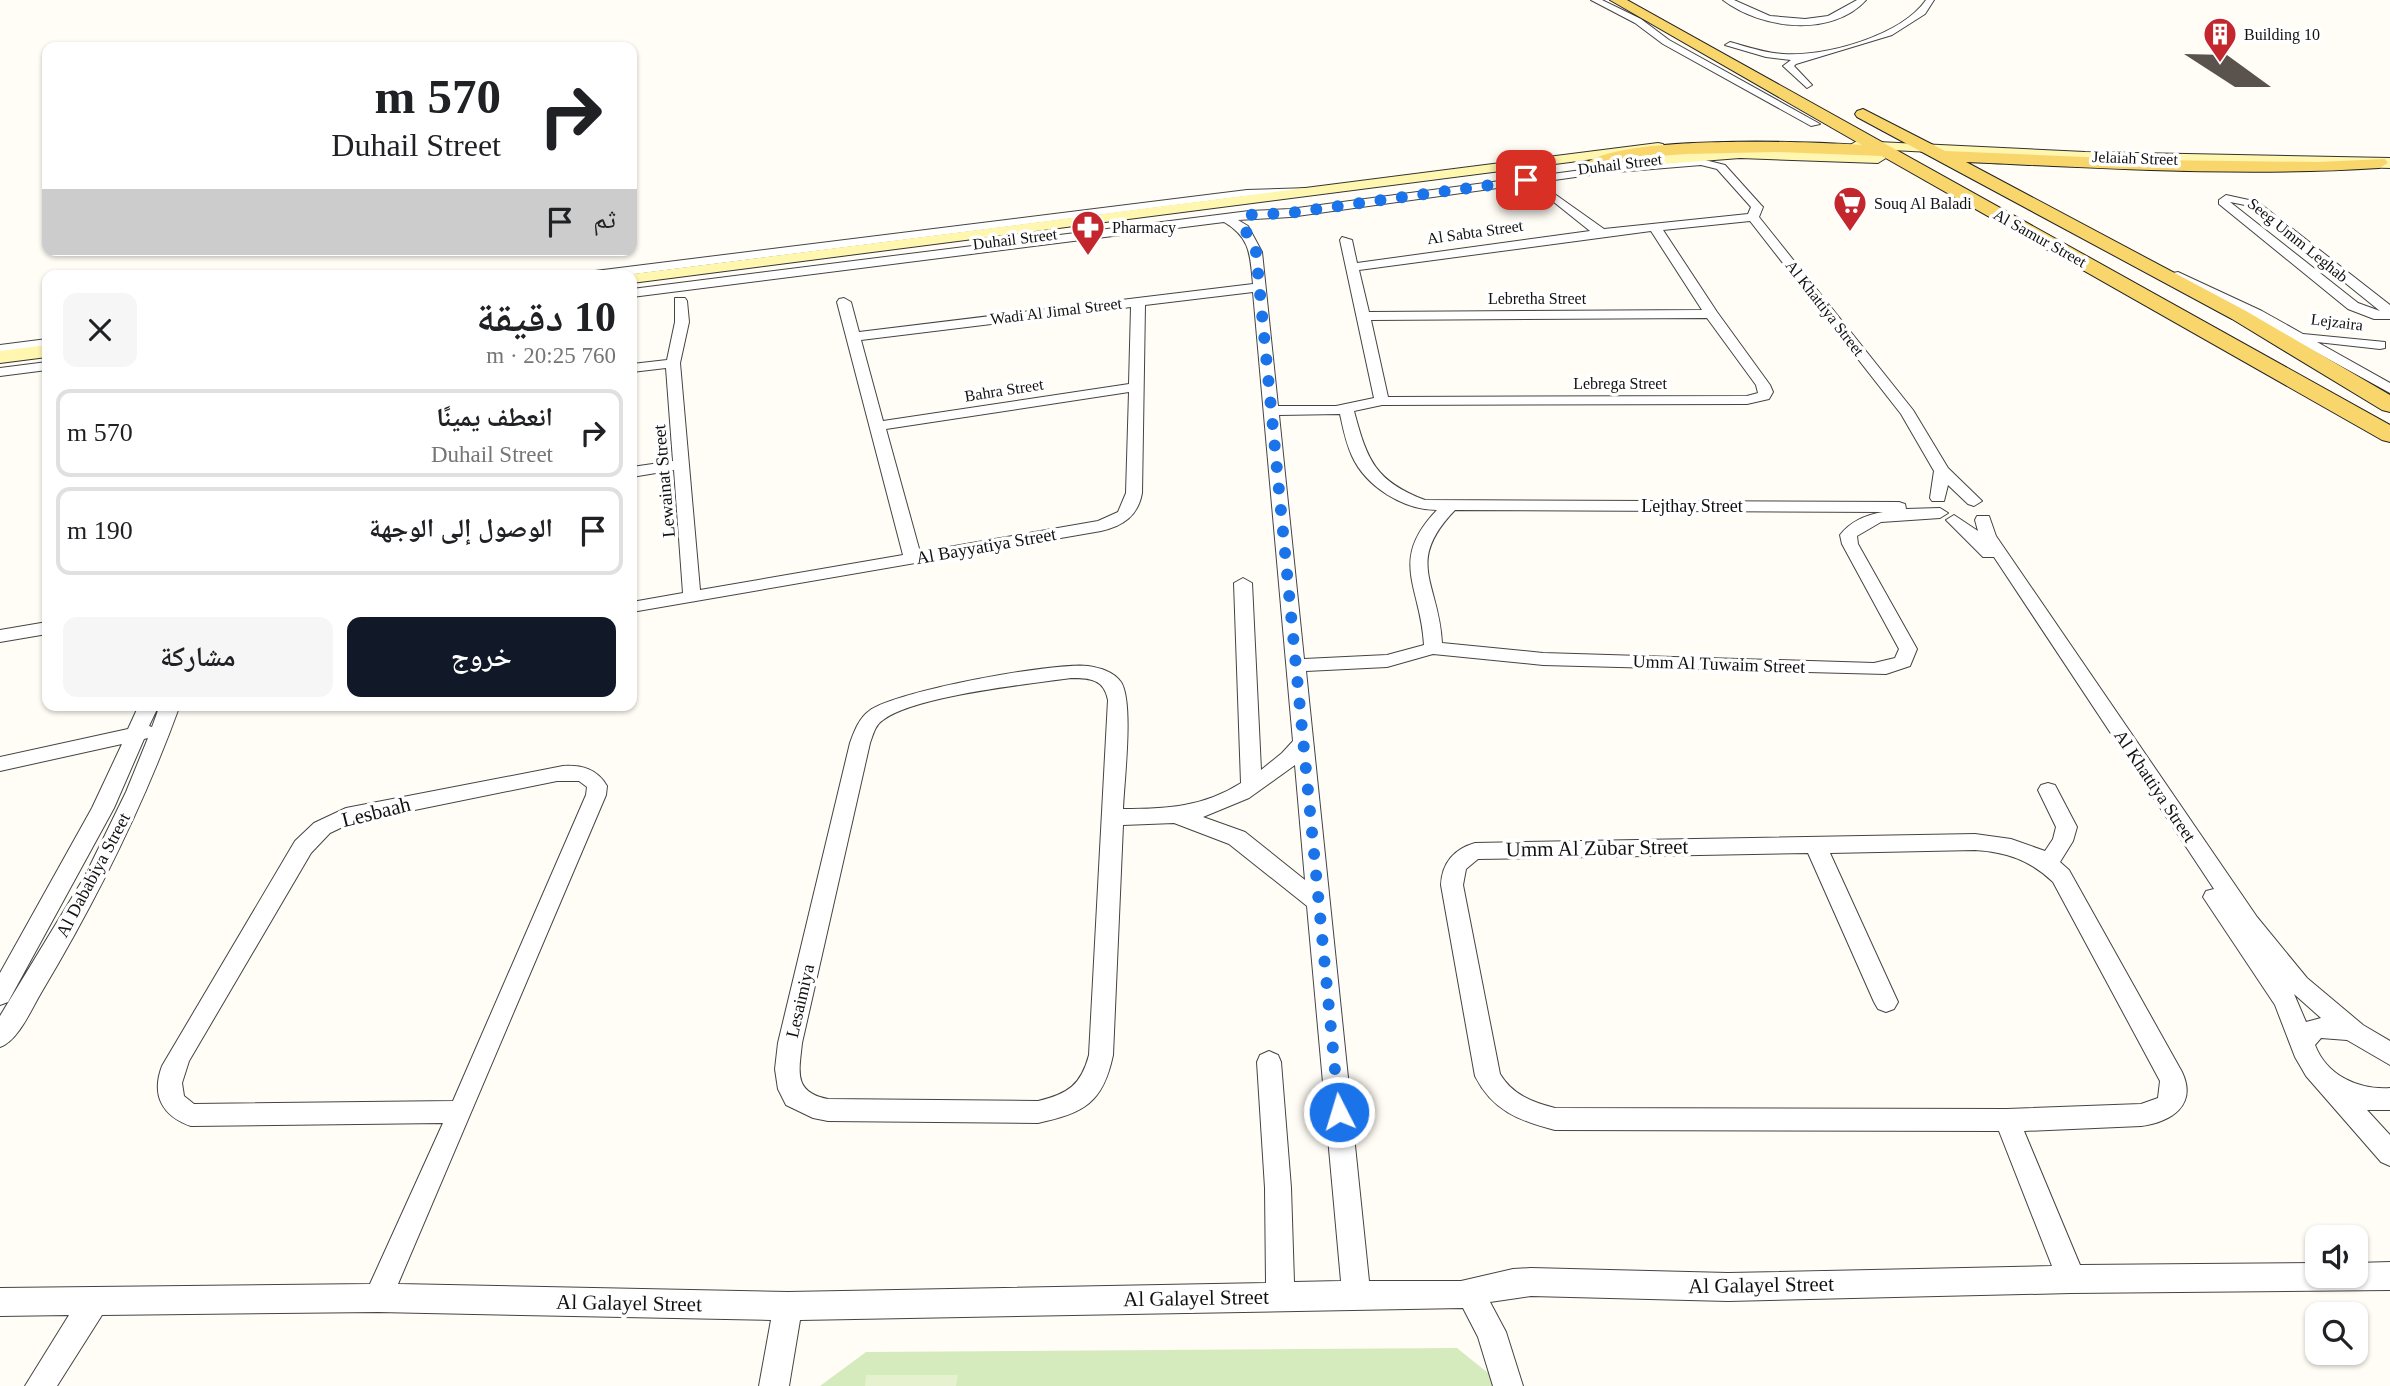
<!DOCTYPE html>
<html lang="ar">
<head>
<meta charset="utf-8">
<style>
  :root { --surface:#fff; --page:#f6f6f6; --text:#202124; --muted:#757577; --line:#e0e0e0; --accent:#111827 }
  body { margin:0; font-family:"Times New Roman","Noto Naskh Arabic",serif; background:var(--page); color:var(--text); direction:rtl; height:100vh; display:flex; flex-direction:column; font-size:26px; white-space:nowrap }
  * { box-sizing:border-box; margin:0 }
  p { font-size:23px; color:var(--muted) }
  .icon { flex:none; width:38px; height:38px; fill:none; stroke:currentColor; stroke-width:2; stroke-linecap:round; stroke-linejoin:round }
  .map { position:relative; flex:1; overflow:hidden; direction:ltr }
  .side { position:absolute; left:42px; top:270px; width:595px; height:441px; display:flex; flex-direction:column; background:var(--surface); border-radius:14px; box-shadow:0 2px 5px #0004; direction:rtl }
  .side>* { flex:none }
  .top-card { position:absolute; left:42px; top:42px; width:595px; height:214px; border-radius:14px; box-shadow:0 2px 5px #0004; direction:rtl; background:#fff; color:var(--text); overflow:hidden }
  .tools { position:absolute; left:2305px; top:1225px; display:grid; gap:14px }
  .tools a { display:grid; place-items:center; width:63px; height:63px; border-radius:14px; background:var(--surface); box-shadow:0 2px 5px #0004; font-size:35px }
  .pin { position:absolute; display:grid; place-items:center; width:60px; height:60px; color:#fff; margin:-30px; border-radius:14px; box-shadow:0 4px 10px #0006 }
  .me { position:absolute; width:77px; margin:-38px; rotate:355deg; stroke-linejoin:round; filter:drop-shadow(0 0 5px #0008) }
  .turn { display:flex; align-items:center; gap:24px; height:147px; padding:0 21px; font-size:32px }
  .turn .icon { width:91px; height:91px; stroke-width:2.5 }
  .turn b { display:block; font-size:49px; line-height:60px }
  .then { display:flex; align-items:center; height:66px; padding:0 21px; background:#0003; gap:14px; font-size:26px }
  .round { display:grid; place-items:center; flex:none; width:74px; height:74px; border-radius:14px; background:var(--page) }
  .overview { display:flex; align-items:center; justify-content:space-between; height:119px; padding:0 21px }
  h1 { font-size:42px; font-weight:600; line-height:52px }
  .action { display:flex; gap:14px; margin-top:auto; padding:14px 21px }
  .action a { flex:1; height:80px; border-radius:14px; background:var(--accent); color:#fff; font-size:28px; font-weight:600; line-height:80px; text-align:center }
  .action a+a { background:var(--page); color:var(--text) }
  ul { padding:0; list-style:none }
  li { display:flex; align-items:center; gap:21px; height:88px; margin:0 14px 10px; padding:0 7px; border:4px solid var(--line); border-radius:14px }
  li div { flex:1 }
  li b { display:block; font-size:26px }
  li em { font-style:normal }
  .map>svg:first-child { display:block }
  .green { fill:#d5ebbd }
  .pitch { fill:#e6f2cf }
  .building { fill:#5a524d }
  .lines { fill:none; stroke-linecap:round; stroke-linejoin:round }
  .minor-casing { stroke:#444; stroke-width:2 }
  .secondary-casing { stroke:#333; stroke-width:2 }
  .primary-casing { stroke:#222; stroke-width:2 }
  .minor { fill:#fff; fill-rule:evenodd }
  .secondary { fill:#fff6b0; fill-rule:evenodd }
  .primary { fill:#f9d66b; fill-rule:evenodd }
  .route { stroke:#1a73e8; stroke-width:12; stroke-dasharray:0 21.6 }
  .labels { text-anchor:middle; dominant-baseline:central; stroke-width:7; stroke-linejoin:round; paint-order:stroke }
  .far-poi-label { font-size:16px; fill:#111; stroke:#fff; text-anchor:start }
  .far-street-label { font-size:16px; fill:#111; stroke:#fff }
  .street-label { font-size:18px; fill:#111; stroke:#fff }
  .near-street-label { font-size:21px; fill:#111; stroke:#fff }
</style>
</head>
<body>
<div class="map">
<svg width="2390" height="1386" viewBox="0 0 2390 1386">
  <rect width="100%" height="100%" fill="#fffdf5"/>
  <path class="green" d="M1457,1348L1493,1377L1495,1386H820L866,1352Z"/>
  <path class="pitch" d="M866,1375H958L956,1386H865Z"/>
  <path class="building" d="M2184,54L2227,55L2271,87H2235Z"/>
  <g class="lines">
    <defs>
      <g id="minor">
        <path d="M1591,0H1602L1641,19L1669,40L1820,124L1811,126L1663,44L1635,23Z"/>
        <path d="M1723,0H1734L1770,16L1805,19L1828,16L1857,0H1866C1831,38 1761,29 1723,0Z"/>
        <path d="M1926,0H1934L1925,14L1892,35L1796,64L1794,66L1812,85L1807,88L1783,66L1791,60L1766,57L1725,45L1730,42C1748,47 1765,53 1783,54C1825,57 1901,36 1926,0Z"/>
        <path d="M1701,159L1725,165L1761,205L1763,207L1759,217L1913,410L1948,468L1982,501L1974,506L1968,504L1948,485L1944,501H1932L1930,498L1934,471L1901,414L1750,221L1663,230L1717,312L1770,385L1773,392L1769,399L1747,404L1382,405L1354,411C1367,460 1375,481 1425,500L1899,502L1905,504L1906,509L1940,508L1948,513L1940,518L1881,522L1857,536L1858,544L1917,649L1910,666L1886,674L1543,665L1433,654L1387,667L1306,671L1369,1281H1461L1513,1269L1531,1268L1728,1273L2052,1266L1999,1131L1555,1130C1519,1121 1492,1110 1475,1076L1441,885C1442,863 1454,849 1475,843L1975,834L2011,839L2045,851L2053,839L2056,827L2038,790L2041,785L2048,783L2055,785L2077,827L2073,841L2060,862L2069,870L2182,1072C2198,1106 2170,1122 2141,1126L2024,1131L2080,1265L2317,1263V1276H2356V1263L2390,1262V1290L2071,1293L1728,1301L1531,1296L1490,1302L1506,1332L1523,1386H1493L1478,1337L1463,1308L800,1320L789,1386H759L771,1320L378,1312L102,1315L57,1386H25L69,1315L0,1316V1288L370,1284L443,1123L191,1126C162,1116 151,1095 162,1066L295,841L314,823L346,808L563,766C582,765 597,769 607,786L606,795L398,1284L788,1292L1266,1283L1265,1188L1257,1062L1260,1055L1269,1051L1278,1055L1281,1062L1291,1188L1294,1282L1341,1281L1307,906L1229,844L1174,823L1123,825L1113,1055C1103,1103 1084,1113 1038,1123L828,1121L813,1118L786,1105L778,1089L775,1069L778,1043L850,743C854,732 859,718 869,711C895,691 1054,662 1088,666C1100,668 1113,671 1121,682C1134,702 1124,782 1123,809C1167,809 1203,807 1241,783L1234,583L1243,578L1252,583L1261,770L1282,753L1293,741L1253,292L1145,305L1142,493C1138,516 1123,526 1101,531L632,612V602L683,593L674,470L632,477V467L673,461L666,368L632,372V364L667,360L675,322V298H685L687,301L689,322L680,363L700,590L903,555L837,302L839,299L844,298L851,302L859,332L1253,284C1250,255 1251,238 1224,222L632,297V289L1249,211L1290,209L1604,167ZM1701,165L1717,169L1751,207L1748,214L1604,229L1549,190L1545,191V195L1590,231L1357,263L1352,240L1342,237L1340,240L1374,398L1336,406H1278L1262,252L1248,226L1238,220L1290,217L1604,173ZM1651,231L1702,310L1369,312L1359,270ZM1131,307L1129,384L883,421L861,340ZM1707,318L1756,385L1758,393L1747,396L1388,397L1371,320ZM1129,392L1126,493L1118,512L1098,521L920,552L886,429ZM1340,414C1343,428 1346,443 1352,456C1366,487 1404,510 1437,510C1388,561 1421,586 1424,645L1387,655L1304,659L1279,415ZM1455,510L1883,512C1865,515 1851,521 1840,535L1842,544L1899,649L1895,658L1874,663L1543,653L1442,643C1439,582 1404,563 1455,510ZM1071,678C1090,678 1104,679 1108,700L1089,1055C1081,1085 1068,1094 1038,1101L828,1099C793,1092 799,1072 802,1043L870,743C873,735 875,725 883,720C915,696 1028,684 1071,678ZM1295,765L1305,880L1245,832L1203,817L1249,798ZM557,781H579L587,787L586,795L453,1101L194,1104L184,1096L182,1083L189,1061L311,853L330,833L351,823ZM1975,850C2007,852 2030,860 2053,882L2160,1081L2158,1098L2141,1104L2007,1109L1555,1108C1532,1102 1513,1095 1500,1074L1463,885L1466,869L1478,859L1808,853L1874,1002L1878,1009L1886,1012L1894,1009L1898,1002L1830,853Z"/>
        <path d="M1309,188L1313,189V193L1247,196L627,275H589L595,271L1247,190Z"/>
        <path d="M2226,195L2258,202L2390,305V319H2374L2348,309L2219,204V200ZM2230,202L2250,206L2380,311L2358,303Z"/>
        <path d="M2178,272L2262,311L2303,334L2385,342V348L2380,349L2317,342L2390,383V393L2252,317L2173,279V273Z"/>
        <path d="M47,339V347L0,353V345Z"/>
        <path d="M47,362V370L0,376V368Z"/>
        <path d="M1954,515L1978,531L1975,520L1977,516H1989L1996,536L2257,917L2307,978L2363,1025L2390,1041V1065L2347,1040L2321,1038L2315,1045C2327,1076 2359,1090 2390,1088V1110H2367L2390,1135V1166L2381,1162L2306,1076L2295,1057L2275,1005L2203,897L2206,891L2214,889L1994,557H1983L1946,520ZM2294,994L2321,1018L2306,1022Z"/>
        <path d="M47,622V634L0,642V630Z"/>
        <path d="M139,705H159L149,726L152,727L160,705H180C143,807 96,901 41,993C31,1010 18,1041 0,1047V1016L85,876L126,792L148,738L144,739L114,808L8,1002L0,1005V973L92,808L122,744L0,771V757L128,729Z"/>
      </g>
      <g id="secondary">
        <path d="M1857,141L2085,152L2390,158V168L2085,160L1852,148L1850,145Z"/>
        <path d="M1658,143L1663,144L1665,147L1663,150L632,283V275H625Z"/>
        <path d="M1740,150L1878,153L1886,158L1878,163L1740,158L1637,166L1629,161L1637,156Z"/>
        <path d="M47,345V357L0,363V351Z"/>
      </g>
      <g id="primary">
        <path d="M1610,0H1627L2390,425V442L2382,440L1882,156L1775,152L1686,154L1645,157L1616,162L1590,172L1584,171L1581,167C1611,133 1814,142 1862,145Z"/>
        <path d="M1863,109L1945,151L2154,160L2317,162L2385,159L2388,163L2379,168C2241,177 2103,168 1966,162L2246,311L2390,395V412L2382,410L2232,319L1857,117L1855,114L1857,111Z"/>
      </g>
    </defs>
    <use href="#minor" class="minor-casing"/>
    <use href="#secondary" class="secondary-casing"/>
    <use href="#primary" class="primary-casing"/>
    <use href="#minor" class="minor"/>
    <use href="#secondary" class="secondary"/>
    <use href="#primary" class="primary"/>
  </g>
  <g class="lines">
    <path class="route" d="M1339,1112L1256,252C1252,238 1238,229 1249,215L1290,213L1526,180"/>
  </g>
  <defs>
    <symbol id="building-pin" viewBox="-11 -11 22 30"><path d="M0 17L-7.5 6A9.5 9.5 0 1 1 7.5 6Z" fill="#c4262e" stroke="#fff"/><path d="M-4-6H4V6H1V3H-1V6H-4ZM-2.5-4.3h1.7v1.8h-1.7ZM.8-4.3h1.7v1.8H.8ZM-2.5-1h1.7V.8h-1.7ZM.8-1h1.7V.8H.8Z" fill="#fff"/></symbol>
    <symbol id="supermarket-pin" viewBox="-11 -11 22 30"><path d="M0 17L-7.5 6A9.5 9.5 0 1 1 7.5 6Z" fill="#c4262e" stroke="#fff"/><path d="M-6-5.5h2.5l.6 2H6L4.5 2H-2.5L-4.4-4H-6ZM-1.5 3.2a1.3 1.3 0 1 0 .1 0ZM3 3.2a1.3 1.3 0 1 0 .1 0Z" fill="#fff"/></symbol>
    <symbol id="pharmacy-pin" viewBox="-11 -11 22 30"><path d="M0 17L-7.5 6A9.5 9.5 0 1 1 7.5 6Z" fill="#c4262e" stroke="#fff"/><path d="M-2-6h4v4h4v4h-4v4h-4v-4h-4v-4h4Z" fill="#fff"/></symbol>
  </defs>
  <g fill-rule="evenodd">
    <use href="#building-pin" x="2201" y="15" width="38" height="52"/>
    <use href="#supermarket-pin" x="1831" y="184" width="38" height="52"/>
    <use href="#pharmacy-pin" x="1069" y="208" width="38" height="52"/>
  </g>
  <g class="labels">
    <g class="far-poi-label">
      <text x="2244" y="34">Building 10</text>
      <text x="1874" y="203">Souq Al Baladi</text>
      <text x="1112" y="227">Pharmacy</text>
    </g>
    <g class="far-street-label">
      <text transform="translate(2135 158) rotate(2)">Jelaiah Street</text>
      <text transform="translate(1620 164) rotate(-7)">Duhail Street</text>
      <text transform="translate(1475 232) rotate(-8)">Al Sabta Street</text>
      <text transform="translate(2040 238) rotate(29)">Al Samur Street</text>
      <text transform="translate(1015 239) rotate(-7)">Duhail Street</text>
      <text transform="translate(2298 240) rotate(39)">Seeg Umm Leghab</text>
      <text x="1537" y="298">Lebretha Street</text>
      <text transform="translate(1825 308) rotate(52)">Al Khattiya Street</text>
      <text transform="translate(1056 311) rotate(-7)">Wadi Al Jimal Street</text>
      <text transform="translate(2337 322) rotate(7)">Lejzaira</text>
      <text x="1620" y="383">Lebrega Street</text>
      <text transform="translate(1004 390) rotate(-9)">Bahra Street</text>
    </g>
    <g class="street-label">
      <text transform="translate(664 481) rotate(-95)">Lewainat Street</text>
      <text x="1692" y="506">Lejthay Street</text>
      <text transform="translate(986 546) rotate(-10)">Al Bayyatiya Street</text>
      <text transform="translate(1719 664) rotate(2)">Umm Al Tuwaim Street</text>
      <text transform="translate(2155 786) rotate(56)">Al Khattiya Street</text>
      <text transform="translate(93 875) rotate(-62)">Al Dababiya Street</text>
      <text transform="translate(800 1001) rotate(-77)">Lesaimiya</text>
    </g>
    <g class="near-street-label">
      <text transform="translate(376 812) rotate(-14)">Lesbaah</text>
      <text transform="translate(1597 848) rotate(-1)">Umm Al Zubar Street</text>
      <text transform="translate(1761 1285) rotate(-1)">Al Galayel Street</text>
      <text transform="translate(1196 1298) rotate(-1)">Al Galayel Street</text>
      <text transform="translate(629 1303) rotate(1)">Al Galayel Street</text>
    </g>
  </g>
</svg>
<div class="tools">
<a><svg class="icon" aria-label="sound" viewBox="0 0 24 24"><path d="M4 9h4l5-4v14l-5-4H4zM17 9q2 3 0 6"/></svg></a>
<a><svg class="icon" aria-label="search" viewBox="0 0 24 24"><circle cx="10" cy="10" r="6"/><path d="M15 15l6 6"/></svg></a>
</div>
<div class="pin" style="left:1526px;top:180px;background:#d93025"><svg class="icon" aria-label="arrive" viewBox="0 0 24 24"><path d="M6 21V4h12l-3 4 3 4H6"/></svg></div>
<svg class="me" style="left:1339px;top:1112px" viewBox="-20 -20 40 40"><circle r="17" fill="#1a73e8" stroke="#fff" stroke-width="3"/><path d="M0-11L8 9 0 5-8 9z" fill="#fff"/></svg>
<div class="top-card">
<div class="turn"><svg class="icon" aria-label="right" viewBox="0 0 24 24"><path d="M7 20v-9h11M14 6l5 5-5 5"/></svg><div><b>570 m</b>Duhail Street</div></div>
<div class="then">ثم<svg class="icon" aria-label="arrive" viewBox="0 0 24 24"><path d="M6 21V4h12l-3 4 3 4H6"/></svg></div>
</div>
<section class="side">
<div class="overview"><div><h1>10 دقيقة</h1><p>760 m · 20:25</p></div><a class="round"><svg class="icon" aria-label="close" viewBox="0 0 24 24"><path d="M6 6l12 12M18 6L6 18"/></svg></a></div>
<ul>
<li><svg class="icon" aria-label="right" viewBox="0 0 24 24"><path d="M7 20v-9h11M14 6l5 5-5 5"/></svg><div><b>انعطف يمينًا</b><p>Duhail Street</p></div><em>570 m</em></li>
<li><svg class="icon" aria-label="arrive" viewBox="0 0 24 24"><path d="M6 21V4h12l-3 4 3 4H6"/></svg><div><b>الوصول إلى الوجهة</b></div><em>190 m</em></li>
</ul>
<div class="action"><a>خروج</a><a>مشاركة</a></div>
</section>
</div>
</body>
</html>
